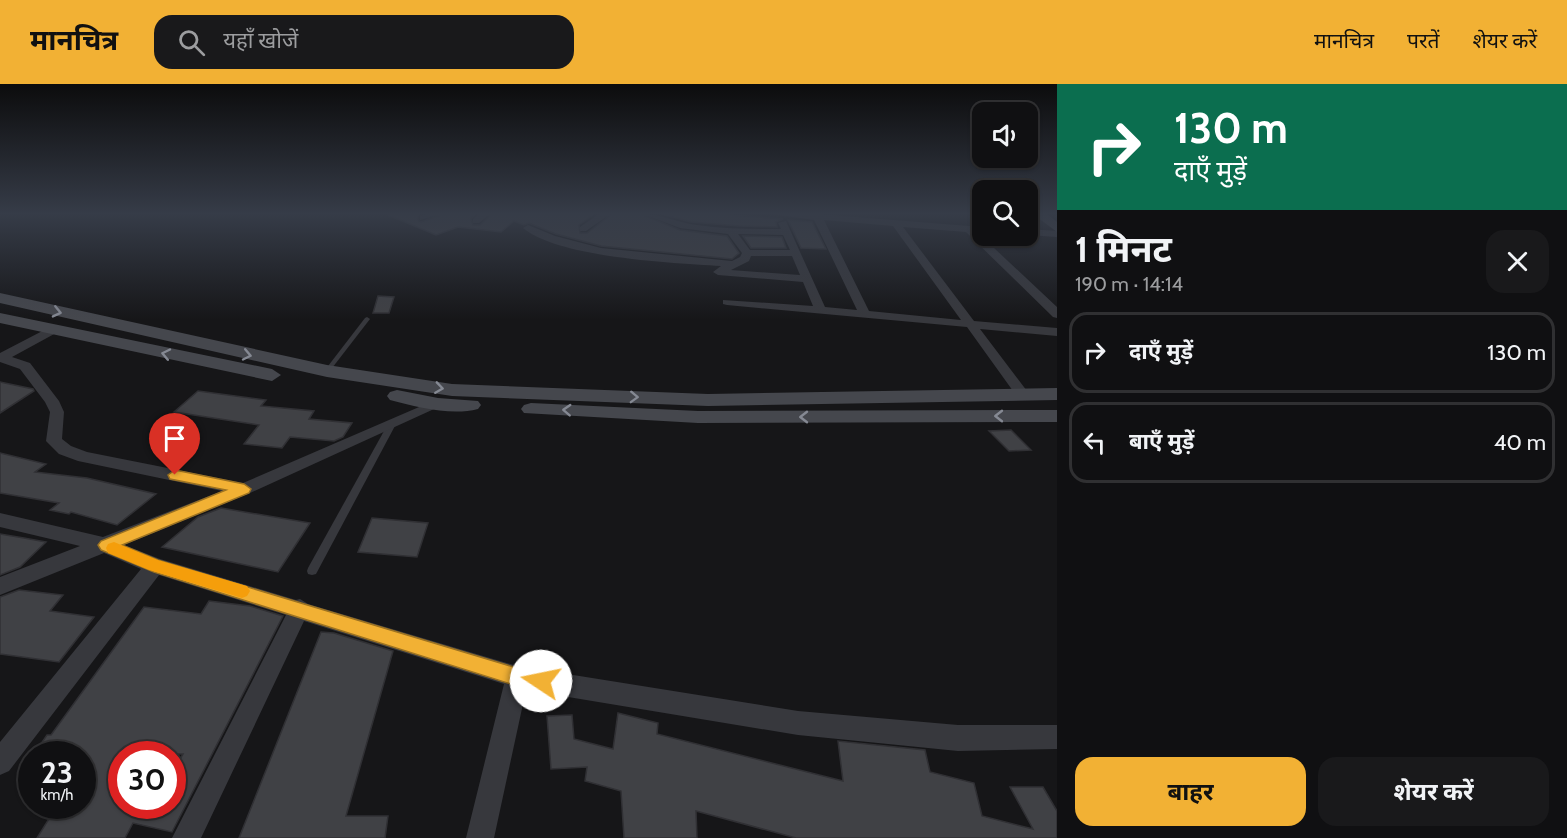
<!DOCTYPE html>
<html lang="hi">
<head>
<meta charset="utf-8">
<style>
  :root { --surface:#101012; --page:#19191b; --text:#f1f3f6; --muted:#9c9d9f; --line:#303032; --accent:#f2b134 }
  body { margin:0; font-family:Cabin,"Noto Sans Devanagari",sans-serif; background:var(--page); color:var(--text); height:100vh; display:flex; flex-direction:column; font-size:22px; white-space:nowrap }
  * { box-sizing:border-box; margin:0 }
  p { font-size:20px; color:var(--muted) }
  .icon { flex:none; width:33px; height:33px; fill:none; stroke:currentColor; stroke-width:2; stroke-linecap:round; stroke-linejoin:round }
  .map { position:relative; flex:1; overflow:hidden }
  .panel { display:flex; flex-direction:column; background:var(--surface); width:510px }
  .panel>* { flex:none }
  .banner { background:#0b6e4f; color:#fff; overflow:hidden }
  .fabs { position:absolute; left:972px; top:18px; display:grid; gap:12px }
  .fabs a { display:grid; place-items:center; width:66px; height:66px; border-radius:12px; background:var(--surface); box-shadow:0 2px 4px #0004,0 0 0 2px var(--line); font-size:30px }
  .speed { position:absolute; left:18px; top:657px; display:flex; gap:12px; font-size:30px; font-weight:700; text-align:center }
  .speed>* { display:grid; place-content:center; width:78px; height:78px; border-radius:50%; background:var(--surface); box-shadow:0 2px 4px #0004,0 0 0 2px var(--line); line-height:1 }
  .speed small { font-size:15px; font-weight:400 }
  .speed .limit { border:9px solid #d22; background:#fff; color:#111 }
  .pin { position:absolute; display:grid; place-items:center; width:51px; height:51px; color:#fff; margin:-62px -26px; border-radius:50% 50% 50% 0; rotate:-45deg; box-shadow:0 0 6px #0007 }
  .pin .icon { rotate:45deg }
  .me { position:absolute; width:66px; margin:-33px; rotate:281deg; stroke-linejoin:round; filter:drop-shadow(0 0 4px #0008) }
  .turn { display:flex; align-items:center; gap:21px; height:126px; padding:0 18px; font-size:27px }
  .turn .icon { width:78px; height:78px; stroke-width:2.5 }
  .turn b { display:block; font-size:42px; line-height:51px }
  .round { display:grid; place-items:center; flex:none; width:63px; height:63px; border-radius:18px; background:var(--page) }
  .overview { display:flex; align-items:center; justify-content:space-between; height:102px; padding:0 18px }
  h1 { font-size:36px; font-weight:700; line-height:45px }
  .primary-button { display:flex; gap:12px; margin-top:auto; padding:12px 18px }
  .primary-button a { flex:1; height:69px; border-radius:18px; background:var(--accent); color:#111; font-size:24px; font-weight:700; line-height:69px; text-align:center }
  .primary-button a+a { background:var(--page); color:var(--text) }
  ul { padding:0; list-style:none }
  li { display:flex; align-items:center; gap:18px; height:81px; margin:0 12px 9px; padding:0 6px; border:3px solid var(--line); border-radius:18px }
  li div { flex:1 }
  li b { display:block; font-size:22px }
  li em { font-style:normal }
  header { display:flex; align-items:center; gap:36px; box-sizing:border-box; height:84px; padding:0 30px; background:var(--accent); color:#111 }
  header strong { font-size:28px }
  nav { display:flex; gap:33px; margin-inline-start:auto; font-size:21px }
  .search { width:420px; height:54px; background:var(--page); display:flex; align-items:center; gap:15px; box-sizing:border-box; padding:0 21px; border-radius:18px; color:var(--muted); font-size:22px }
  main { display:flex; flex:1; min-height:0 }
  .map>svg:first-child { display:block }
  .building { fill:#404145; stroke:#303034; stroke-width:1.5; fill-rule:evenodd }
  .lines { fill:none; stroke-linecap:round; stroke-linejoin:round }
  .lane { fill:#37383d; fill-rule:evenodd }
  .street { fill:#37383d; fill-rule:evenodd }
  .secondary { fill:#45474d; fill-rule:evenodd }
  .oneway { stroke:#858993 }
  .route { fill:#f2b134; stroke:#9d7322; stroke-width:1.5 }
  .slow { fill:#f59e0b }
</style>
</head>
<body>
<header>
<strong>मानचित्र</strong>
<div class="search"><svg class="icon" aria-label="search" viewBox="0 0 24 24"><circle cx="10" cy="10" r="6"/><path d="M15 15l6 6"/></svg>यहाँ खोजें</div>
<nav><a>मानचित्र</a><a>परतें</a><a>शेयर करें</a></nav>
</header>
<main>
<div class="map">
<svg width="1057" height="754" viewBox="0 0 1057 754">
  <rect width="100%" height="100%" fill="#161618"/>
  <g class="building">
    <path d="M418,130V136L421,138L443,130H475L471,135L473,141H480L492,130H594L579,141L580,149H587L612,130H641L680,146L727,152L739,169L732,175L601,162L556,150L529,139L524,141L514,137L501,148L458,143L436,151L388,131Z"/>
    <path d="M662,130H717L783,135L776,138L777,143L739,142L691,138Z"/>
    <path d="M788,136L812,138L826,165L801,164Z"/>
    <path d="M743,152L782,153L786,164H751Z"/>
    <path d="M378,212L394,213L389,229H373Z"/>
    <path d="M0,298L33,305L34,307L0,329Z"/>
    <path d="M198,307L266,316L261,322L314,327L309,335L352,339L343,353L334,357L290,353L282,364L244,360L259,341L174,328Z"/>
    <path d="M1011,346L1031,366L1009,367L989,347Z"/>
    <path d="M0,369L46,380L35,388L87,394L156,410L117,441L71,428L69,430L50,426L59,419L0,409Z"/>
    <path d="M221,424L310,439L278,488L162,463L198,433Z"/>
    <path d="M372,434L428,439L417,473L358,468Z"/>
    <path d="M0,450L24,454L46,458L20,483L0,491Z"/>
    <path d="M19,506L63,511L50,527L94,533L59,578L0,570V513Z"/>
    <path d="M209,517L250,522L283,532L172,748L133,739L125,754H37L57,722H82V670H34L47,651H51L144,523L201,530ZM122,670H183L172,689V722H122Z"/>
    <path d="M321,548L334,549L393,567L346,732H388L385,754H239Z"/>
    <path d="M618,629L658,639L657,650L843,697L838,657L925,666L930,688L974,699L982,732L1033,745L1010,703H1043L1057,727V754H796L696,727L697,754H624L621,707L585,697L587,683L551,685L547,632L572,631L574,655L613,665Z"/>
  </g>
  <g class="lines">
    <g class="lane">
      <path d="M367,233L370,235L329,288H325V286L365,234Z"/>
      <path d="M389,338H392L396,340L316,490L312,491L308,490L307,487L308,484Z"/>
    </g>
    <g class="street">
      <path d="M426,130H441L420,136V132Z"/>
      <path d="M479,130H490L479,139H473V135Z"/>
      <path d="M599,130H610L586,147H580V143Z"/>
      <path d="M643,130C661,130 679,139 697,141C725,145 753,145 781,145L778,139L786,137L825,223L857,226L814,136L772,130H817L982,143V149H978L1057,223V234L1053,233L966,148L903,143L974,237L1057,244V252L980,245L1030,311L1023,315L1018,314L967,243L727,221L723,220V216L813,222L803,198L718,191L713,188L721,182C674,179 559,174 523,144L528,141L555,152L601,164L732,177L740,173L742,169L728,150L680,144ZM824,136L893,142L961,236L869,227ZM738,150L783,151L790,166H750ZM751,172H792L800,191L731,186L749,177Z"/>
      <path d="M1028,145L1057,147V153L1028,151Z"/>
      <path d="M52,242L58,246L56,249L12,273L30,279L59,317L64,328L62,355L71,362L87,368L243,399L433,317L438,316L445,320L250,409L124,461L160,475L296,516L300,515L308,520L517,582L798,627L958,641H1057V665L958,667L798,651L526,606L494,754H466L504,600L304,537L201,754H172L286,531L159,491L9,687L0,691V658L141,485L104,469L0,511V493L80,462L0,443V429L103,453L222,407L78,377L59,370L46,357L50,328L45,318L20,285L0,278V269Z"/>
    </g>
    <g class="secondary">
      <path d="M1033,130H1047L1057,138V148Z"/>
      <path d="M0,209L327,281L452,300L708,310L1057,304V316L708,322L452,312L327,293L0,219Z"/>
      <path d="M0,229L272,285L281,291L272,297L0,239Z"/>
      <path d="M397,306L438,314L478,317L481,321L478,325C451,332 417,323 390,316L387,312L390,308Z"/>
      <path d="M531,319L698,327L1057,326V338L698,339L524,329L521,325L524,321Z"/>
    </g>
  </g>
  <defs><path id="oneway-chevron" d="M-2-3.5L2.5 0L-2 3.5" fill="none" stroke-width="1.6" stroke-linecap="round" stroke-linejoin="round" transform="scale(1.5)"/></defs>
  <g class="oneway">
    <use href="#oneway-chevron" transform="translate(57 228) rotate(13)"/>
    <use href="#oneway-chevron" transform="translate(166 270) rotate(-168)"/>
    <use href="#oneway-chevron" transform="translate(247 271) rotate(12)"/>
    <use href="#oneway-chevron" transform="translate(439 304) rotate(8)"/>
    <use href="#oneway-chevron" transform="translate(634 313) rotate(2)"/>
    <use href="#oneway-chevron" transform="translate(567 326) rotate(-177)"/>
    <use href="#oneway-chevron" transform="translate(999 332) rotate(180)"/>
    <use href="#oneway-chevron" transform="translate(804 333) rotate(180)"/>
  </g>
  <linearGradient id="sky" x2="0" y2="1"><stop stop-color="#0c0c0d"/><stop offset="0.55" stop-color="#363c48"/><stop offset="1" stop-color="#363c48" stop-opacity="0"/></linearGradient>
  <rect width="1057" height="236" fill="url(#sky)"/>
  <path class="route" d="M175,386L244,400L251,405L249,409L122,461L158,476L517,584L548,590L550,597L548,603L541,606L517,602L154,488L101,466L98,461L101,457L226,406L170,395L168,391Z"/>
  <path class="slow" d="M114,458L158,476L247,502L250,507L247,512L242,514L149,486L108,469L106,464L108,460Z"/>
</svg>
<div class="fabs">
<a><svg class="icon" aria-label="sound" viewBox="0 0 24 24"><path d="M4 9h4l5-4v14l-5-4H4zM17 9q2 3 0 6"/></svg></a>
<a><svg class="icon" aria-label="search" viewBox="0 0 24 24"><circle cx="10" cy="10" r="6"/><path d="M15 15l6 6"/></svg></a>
</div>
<div class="speed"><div>23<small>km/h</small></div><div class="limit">30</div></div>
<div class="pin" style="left:175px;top:391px;background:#d93025"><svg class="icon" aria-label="arrive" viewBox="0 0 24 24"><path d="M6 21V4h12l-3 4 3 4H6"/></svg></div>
<svg class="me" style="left:541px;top:597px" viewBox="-20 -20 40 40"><circle r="19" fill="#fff"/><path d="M0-13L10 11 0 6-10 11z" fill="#f2b134"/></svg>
</div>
<section class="panel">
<div class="banner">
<div class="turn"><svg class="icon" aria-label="right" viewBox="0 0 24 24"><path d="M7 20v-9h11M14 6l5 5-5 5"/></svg><div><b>130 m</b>दाएँ मुड़ें</div></div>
</div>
<div class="overview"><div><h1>1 मिनट</h1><p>190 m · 14:14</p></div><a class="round"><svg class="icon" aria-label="close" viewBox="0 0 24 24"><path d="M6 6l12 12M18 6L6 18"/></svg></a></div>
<ul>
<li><svg class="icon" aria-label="right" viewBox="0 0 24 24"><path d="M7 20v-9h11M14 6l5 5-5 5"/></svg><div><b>दाएँ मुड़ें</b></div><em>130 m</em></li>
<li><svg class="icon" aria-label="left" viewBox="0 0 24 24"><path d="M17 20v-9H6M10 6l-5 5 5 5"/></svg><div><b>बाएँ मुड़ें</b></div><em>40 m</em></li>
</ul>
<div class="primary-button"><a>बाहर</a><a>शेयर करें</a></div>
</section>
</main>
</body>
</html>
